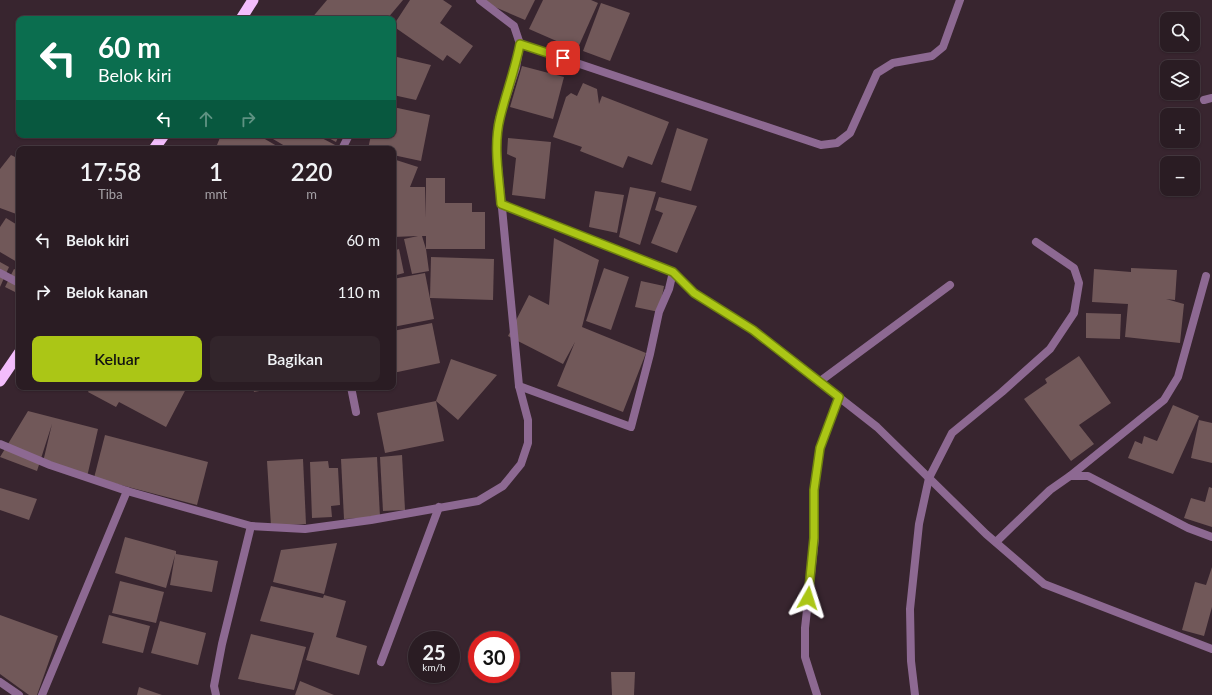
<!DOCTYPE html>
<html lang="id">
<head>
<meta charset="utf-8">
<style>
  :root { --surface:#2a1c23; --page:#32252b; --text:#f1f3f6; --muted:#a5a1a6; --line:#463a41; --accent:#abc616 }
  body { margin:0; font-family:Lato,sans-serif; background:var(--page); color:var(--text); height:100vh; display:flex; flex-direction:column; font-size:15px; white-space:nowrap }
  * { box-sizing:border-box; margin:0 }
  p { font-size:13px; color:var(--muted) }
  .icon { flex:none; width:22px; height:22px; fill:none; stroke:currentColor; stroke-width:2; stroke-linecap:round; stroke-linejoin:round }
  .map { position:relative; flex:1; overflow:hidden }
  .sheet { position:absolute; left:16px; top:146px; width:380px; height:244px; display:flex; flex-direction:column; background:var(--surface); border-radius:8px; box-shadow:0 1px 3px #0004,0 0 0 1px var(--line) }
  .sheet>* { flex:none }
  .banner { position:absolute; left:16px; top:16px; width:380px; height:122px; border-radius:8px; box-shadow:0 1px 3px #0004,0 0 0 1px var(--line); background:#0b6e4f; color:#fff; overflow:hidden }
  .controls { position:absolute; left:1160px; top:12px; display:grid; gap:8px }
  .controls a { display:grid; place-items:center; width:40px; height:40px; border-radius:8px; background:var(--surface); box-shadow:0 1px 3px #0004,0 0 0 1px var(--line); font-size:20px }
  .speed { position:absolute; left:408px; top:631px; display:flex; gap:8px; font-size:20px; font-weight:700; text-align:center }
  .speed>* { display:grid; place-content:center; width:52px; height:52px; border-radius:50%; background:var(--surface); box-shadow:0 1px 3px #0004,0 0 0 1px var(--line); line-height:1 }
  .speed small { font-size:10px; font-weight:400 }
  .speed .limit { border:6px solid #d22; background:#fff; color:#111 }
  .pin { position:absolute; display:grid; place-items:center; width:34px; height:34px; color:#fff; margin:-17px; border-radius:8px; box-shadow:0 2px 6px #0006 }
  .me { position:absolute; width:44px; margin:-22px; rotate:6deg; stroke-linejoin:round; filter:drop-shadow(0 0 3px #0008) }
  .turn { display:flex; align-items:center; gap:14px; height:84px; padding:0 16px; font-size:18px }
  .turn .icon { width:52px; height:52px; stroke-width:2.5 }
  .turn b { display:block; font-size:28px; line-height:34px }
  .lanes { display:flex; align-items:center; height:38px; padding:0 16px; background:#0003; justify-content:center; gap:20px; direction:ltr }
  .lanes .off { opacity:.35 }
  .eta { display:flex; justify-content:space-evenly; align-items:center; height:68px; text-align:center }
  .eta b { font-size:24px; font-weight:600; line-height:28px }
  .cta { display:flex; gap:8px; margin-top:auto; padding:8px 16px }
  .cta a { flex:1; height:46px; border-radius:8px; background:var(--accent); color:#111; font-size:16px; font-weight:600; line-height:46px; text-align:center }
  .cta a+a { background:var(--page); color:var(--text) }
  ul { padding:0; list-style:none }
  li { display:flex; align-items:center; gap:12px; height:52px; padding:0 16px }
  li div { flex:1 }
  li b { display:block; font-size:15px }
  li em { font-style:normal }
  .map>svg:first-child { display:block }
  .building { fill:#715859 }
  .lines { fill:none; stroke-linecap:round; stroke-linejoin:round }
  .minor { stroke:#8d6992; stroke-width:8 }
  .trunk { stroke:#f3bdfc; stroke-width:11 }
  .route-casing { stroke:#6f810e; stroke-width:10 }
  .route { stroke:#abc616; stroke-width:7 }
</style>
</head>
<body>
<div class="map">
<svg width="1212" height="695" viewBox="0 0 1212 695">
  <rect width="100%" height="100%" fill="#38252f"/>
  <g class="building">
    <path d="M327,0H403L387,19H311Z"/>
    <path d="M410,0H443L452,6L440,23L473,46L460,64L447,55L443,61L393,26Z"/>
    <path d="M485,0H535L525,20L483,2Z"/>
    <path d="M543,0H591L598,3L577,50L529,29Z"/>
    <path d="M601,3L630,13L610,61L583,51Z"/>
    <path d="M397,57L431,65L416,100L393,95V63Z"/>
    <path d="M522,66L564,77L553,119L510,107Z"/>
    <path d="M583,83L597,89L599,104L602,96L669,122L652,165L628,156L623,168L580,151L582,147L553,137L566,97L571,93L577,96Z"/>
    <path d="M393,107L430,115L421,161L393,155V149H368L371,135H393Z"/>
    <path d="M677,128L708,139L691,191L661,182Z"/>
    <path d="M221,135H258L282,149H226L217,145Z"/>
    <path d="M275,135H316L337,146L335,149H290L273,139Z"/>
    <path d="M323,135H339L336,142Z"/>
    <path d="M508,138L551,142L545,199L512,195L516,158L507,154Z"/>
    <path d="M11,155L19,159V215L0,208V169Z"/>
    <path d="M393,159L418,167L410,187H425L426,218V178H445V203H472V212H485V249H426V236H422L426,249L429,271L412,274L404,239L418,236L393,237Z"/>
    <path d="M630,187L656,192L640,245L619,237Z"/>
    <path d="M595,191L624,195L617,233L589,227Z"/>
    <path d="M659,197L697,206L677,253L651,243L663,213L655,210Z"/>
    <path d="M6,218L19,226V260L17,262L0,252V227Z"/>
    <path d="M554,238L599,260L582,327L646,353L623,412L557,386L575,342L563,364L508,336L529,295L549,305Z"/>
    <path d="M399,249L404,273L393,276V251Z"/>
    <path d="M431,257L494,259L493,300L430,298Z"/>
    <path d="M0,262L9,267L0,287Z"/>
    <path d="M604,268L629,277L611,330L586,321Z"/>
    <path d="M1131,268L1177,270L1175,300L1166,299L1184,304L1180,343L1125,337L1128,304L1092,302L1094,269L1131,272Z"/>
    <path d="M14,269L19,271V294L5,287Z"/>
    <path d="M425,273L434,319L393,327V279Z"/>
    <path d="M641,281L664,286L659,312L635,307Z"/>
    <path d="M1086,313L1121,314L1120,339L1086,338Z"/>
    <path d="M432,323L440,363L393,373V331Z"/>
    <path d="M1079,356L1111,403L1079,425L1094,444L1071,461L1024,399L1047,383L1045,379Z"/>
    <path d="M451,359L497,375L458,420L436,401L444,441L385,453L377,413L436,401Z"/>
    <path d="M91,387H187L166,427L119,402L116,407L88,392Z"/>
    <path d="M253,387H275V388L254,392Z"/>
    <path d="M1173,405L1199,416L1173,474L1128,458L1135,441L1142,444L1144,436L1157,441Z"/>
    <path d="M28,411L98,429L87,477L43,462L52,424L37,471L0,457Z"/>
    <path d="M1199,420L1212,423V463L1191,458Z"/>
    <path d="M105,435L208,462L197,505L94,478Z"/>
    <path d="M402,455L405,510L383,511L380,457Z"/>
    <path d="M377,457L380,517L344,519L341,459Z"/>
    <path d="M303,459L306,524L271,526L267,461Z"/>
    <path d="M328,461L329,468H338L340,505L331,506L332,517L312,518L310,462Z"/>
    <path d="M1209,487L1212,488V527L1184,518L1191,498L1205,502Z"/>
    <path d="M0,488L37,499L29,520L0,510Z"/>
    <path d="M125,537L176,551V554L218,561L212,592L170,585L175,555L166,588L115,573Z"/>
    <path d="M337,543L324,594L273,582L281,550Z"/>
    <path d="M1212,567V607L1204,636L1182,630L1195,582L1206,585Z"/>
    <path d="M120,581L164,592L156,623L112,613Z"/>
    <path d="M271,586L323,598L324,595L346,601L336,637L367,646L359,675L306,660L314,633L260,621Z"/>
    <path d="M0,615L58,636L37,695H29L0,674Z"/>
    <path d="M109,615L150,626L143,653L102,643Z"/>
    <path d="M160,621L206,633L198,665L151,653Z"/>
    <path d="M251,634L306,647L294,690L238,679Z"/>
    <path d="M611,672H635L634,695H612Z"/>
    <path d="M300,681L334,695H295Z"/>
    <path d="M139,687L162,695H137Z"/>
  </g>
  <g class="lines">
    <g class="minor">
      <path d="M520,44L821,145L837,143L850,133L877,73L893,63L932,56L943,47L960,0"/>
      <path d="M1204,100L1212,98"/>
      <path d="M342,149L349,135"/>
      <path d="M501,204L673,272L694,293L753,330L877,427L986,534L1044,584L1212,649"/>
      <path d="M0,273L19,283"/>
      <path d="M819,382L950,285"/>
      <path d="M519,386L631,427L650,354L659,312L669,289L673,272"/>
      <path d="M351,387L356,412"/>
      <path d="M0,444L50,465L127,491L251,526L222,644L214,686L216,695"/>
      <path d="M1070,476L1164,400L1178,377L1206,276"/>
      <path d="M251,526L305,529L371,520L478,501L503,486L521,464L528,443V420L519,386L496,145L499,119L516,68L520,44L514,26L480,0"/>
      <path d="M996,542L1050,490L1070,476H1088L1188,528L1212,537"/>
      <path d="M381,662L439,507"/>
      <path d="M0,682L19,695"/>
      <path d="M42,695L127,491"/>
      <path d="M817,695L805,657V628L815,538L814,490L820,448L839,397"/>
      <path d="M915,695L911,661L910,609L919,524L929,478L952,433L1002,392L1050,349L1074,313L1079,283L1074,268L1036,242"/>
    </g>
    <g class="trunk">
      <path d="M241,19L253,0"/>
      <path d="M154,149L164,135"/>
      <path d="M0,381L19,353"/>
    </g>
  </g>
  <g class="lines">
    <defs>
      <path id="route" d="M563,58L520,44C515,70 506,93 500,118C493,146 499,176 501,204L673,272L694,293L753,330L839,397L820,448L814,490V538L808,598"/>
    </defs>
    <use href="#route" class="route-casing"/>
    <use href="#route" class="route"/>
  </g>
</svg>
<div class="controls">
<a><svg class="icon" aria-label="search" viewBox="0 0 24 24"><circle cx="10" cy="10" r="6"/><path d="M15 15l6 6"/></svg></a>
<a><svg class="icon" aria-label="layers" viewBox="0 0 24 24"><path d="M12 4l9 5-9 5-9-5zM3 14l9 5 9-5"/></svg></a>
<a>+</a>
<a>−</a>
</div>
<div class="speed"><div>25<small>km/h</small></div><div class="limit">30</div></div>
<div class="pin" style="left:563px;top:58px;background:#d93025"><svg class="icon" aria-label="arrive" viewBox="0 0 24 24"><path d="M6 21V4h12l-3 4 3 4H6"/></svg></div>
<svg class="me" style="left:808px;top:598px" viewBox="-20 -20 40 40"><path d="M0-17L14 15 0 8-14 15z" fill="#abc616" stroke="#fff" stroke-width="4"/></svg>
<div class="banner">
<div class="turn"><svg class="icon" aria-label="left" viewBox="0 0 24 24"><path d="M17 20v-9H6M10 6l-5 5 5 5"/></svg><div><b>60 m</b>Belok kiri</div></div>
<div class="lanes"><svg class="icon" aria-label="left" viewBox="0 0 24 24"><path d="M17 20v-9H6M10 6l-5 5 5 5"/></svg><svg class="icon off" aria-label="ahead" viewBox="0 0 24 24"><path d="M12 20V5M6 11l6-6 6 6"/></svg><svg class="icon off" aria-label="right" viewBox="0 0 24 24"><path d="M7 20v-9h11M14 6l5 5-5 5"/></svg></div>
</div>
<section class="sheet">
<div class="eta">
<div><b>17:58</b><p>Tiba</p></div>
<div><b>1</b><p>mnt</p></div>
<div><b>220</b><p>m</p></div>
</div>
<ul>
<li><svg class="icon" aria-label="left" viewBox="0 0 24 24"><path d="M17 20v-9H6M10 6l-5 5 5 5"/></svg><div><b>Belok kiri</b></div><em>60 m</em></li>
<li><svg class="icon" aria-label="right" viewBox="0 0 24 24"><path d="M7 20v-9h11M14 6l5 5-5 5"/></svg><div><b>Belok kanan</b></div><em>110 m</em></li>
</ul>
<div class="cta"><a>Keluar</a><a>Bagikan</a></div>
</section>
</div>
</body>
</html>
